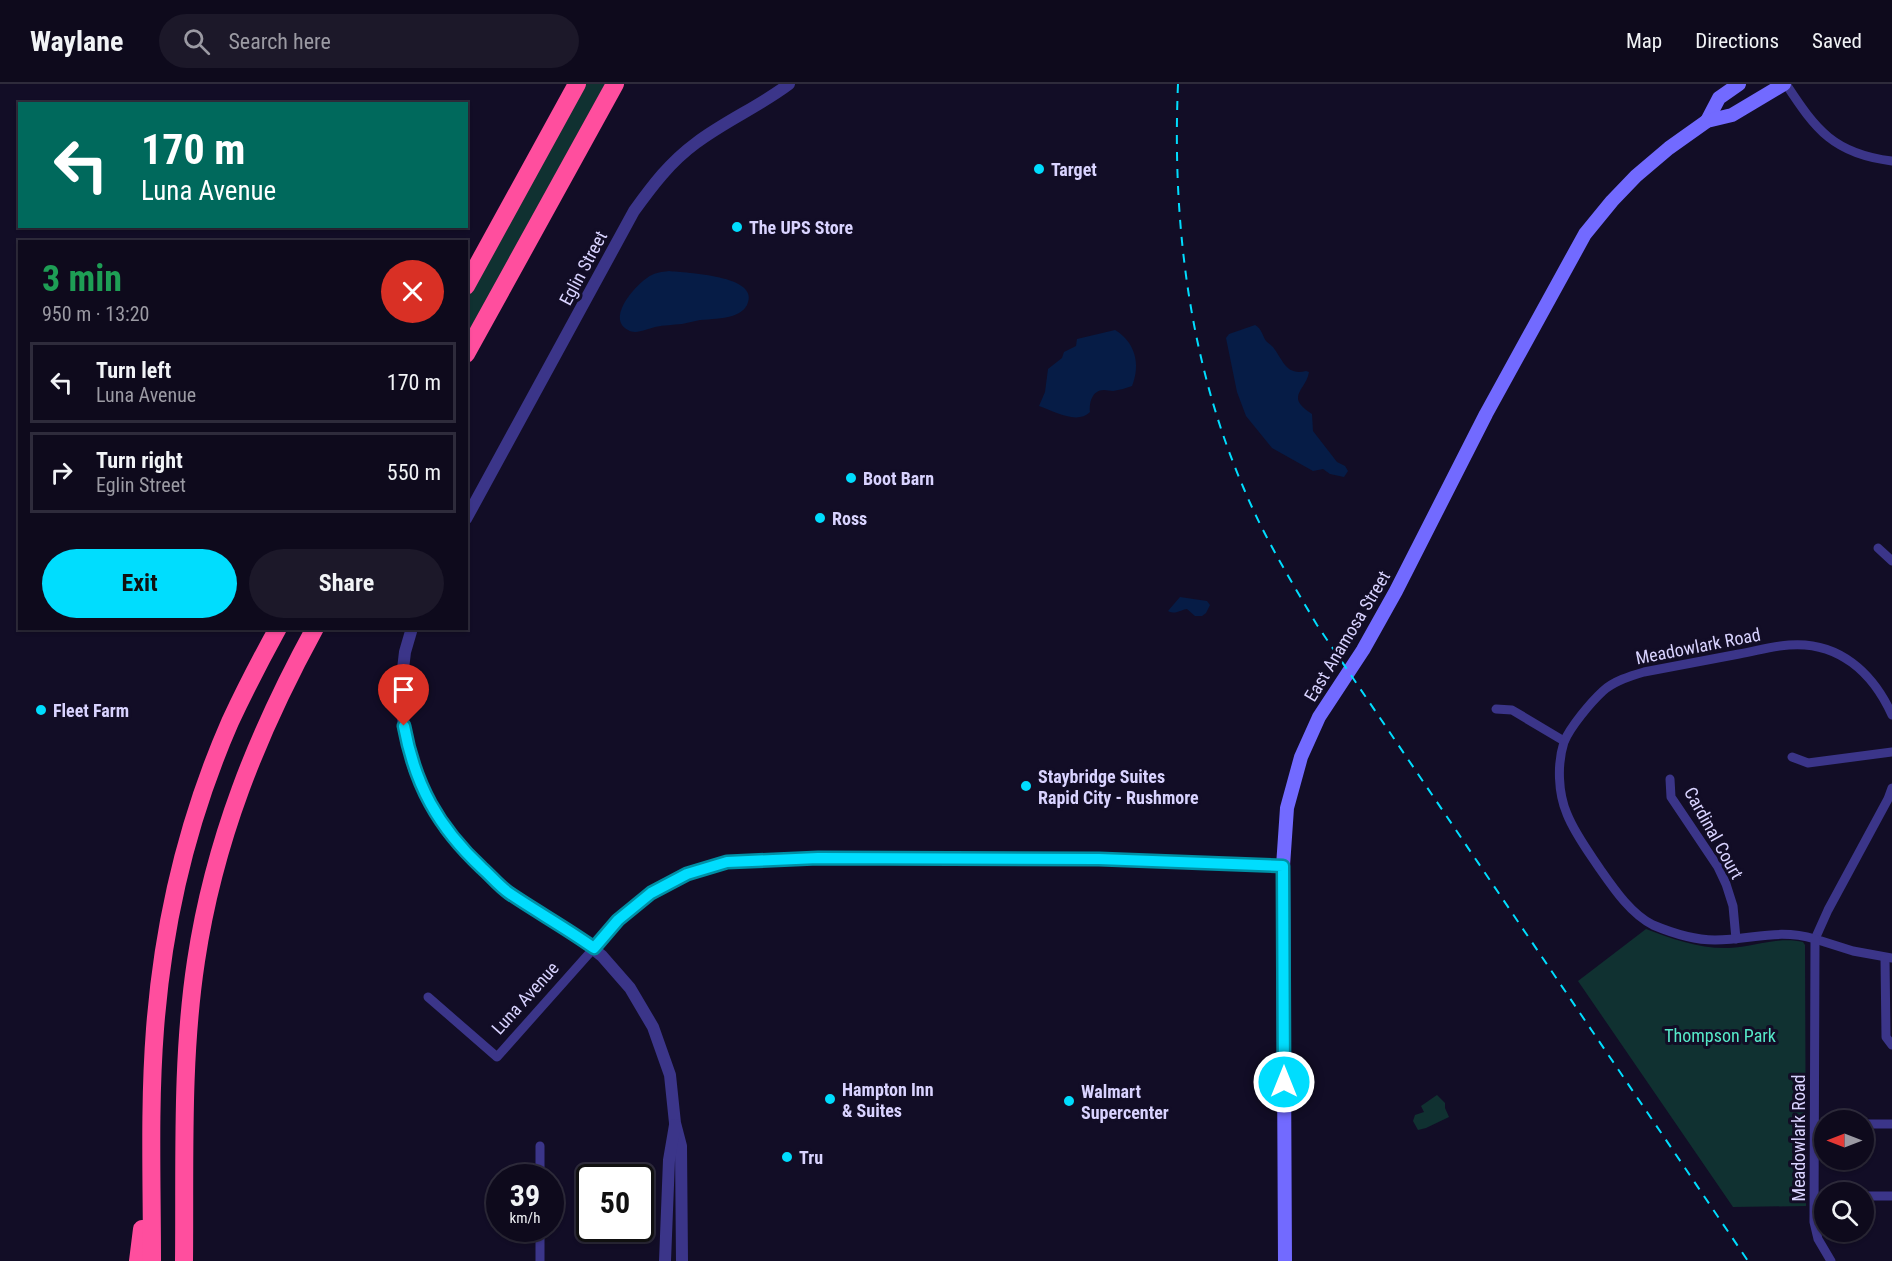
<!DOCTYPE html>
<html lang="en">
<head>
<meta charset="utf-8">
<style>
  :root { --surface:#0e0a1c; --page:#1c1829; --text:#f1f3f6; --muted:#9b9aa3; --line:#2e2b3b; --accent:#00ddfe }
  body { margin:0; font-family:"Roboto Condensed",sans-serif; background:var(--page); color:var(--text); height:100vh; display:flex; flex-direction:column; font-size:22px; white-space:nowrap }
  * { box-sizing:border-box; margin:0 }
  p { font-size:20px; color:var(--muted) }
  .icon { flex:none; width:33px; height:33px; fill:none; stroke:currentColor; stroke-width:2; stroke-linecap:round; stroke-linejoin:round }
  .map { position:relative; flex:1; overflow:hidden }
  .details { position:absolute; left:18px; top:156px; width:450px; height:390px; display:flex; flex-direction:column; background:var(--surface); border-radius:0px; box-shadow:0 2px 4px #0004,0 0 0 2px var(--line) }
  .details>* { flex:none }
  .top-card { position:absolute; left:18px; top:18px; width:450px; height:126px; border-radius:0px; box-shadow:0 2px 4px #0004,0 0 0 2px var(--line); background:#00695c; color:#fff; overflow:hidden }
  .needle { width:39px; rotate:270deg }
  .fabs { position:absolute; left:1814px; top:1026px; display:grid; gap:12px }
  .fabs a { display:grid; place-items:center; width:60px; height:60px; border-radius:50%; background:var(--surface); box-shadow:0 2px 4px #0004,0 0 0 2px var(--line); font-size:30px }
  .speed { position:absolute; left:486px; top:1080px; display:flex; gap:12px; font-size:30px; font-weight:700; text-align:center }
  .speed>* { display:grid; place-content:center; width:78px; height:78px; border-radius:50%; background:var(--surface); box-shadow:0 2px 4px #0004,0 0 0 2px var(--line); line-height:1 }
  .speed small { font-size:15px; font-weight:400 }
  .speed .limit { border:3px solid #111; border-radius:9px; background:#fff; color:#111 }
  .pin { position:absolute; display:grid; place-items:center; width:51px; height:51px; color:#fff; margin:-62px -26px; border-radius:50% 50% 50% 0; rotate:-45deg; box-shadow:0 0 6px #0007 }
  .pin .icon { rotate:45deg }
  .me { position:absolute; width:66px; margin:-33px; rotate:0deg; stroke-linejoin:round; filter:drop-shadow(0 0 4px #0008) }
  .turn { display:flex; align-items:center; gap:21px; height:126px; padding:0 24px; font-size:27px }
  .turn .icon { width:78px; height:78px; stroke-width:2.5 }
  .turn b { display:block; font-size:42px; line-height:51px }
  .round { display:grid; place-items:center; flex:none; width:63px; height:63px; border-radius:32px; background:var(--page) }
  .overview { display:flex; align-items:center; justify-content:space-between; height:102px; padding:0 24px }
  h1 { font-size:36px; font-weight:700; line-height:45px; color:#1e9e55 }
  .primary-button { display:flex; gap:12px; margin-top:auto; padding:12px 24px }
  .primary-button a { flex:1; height:69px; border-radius:36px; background:var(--accent); color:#111; font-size:24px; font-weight:700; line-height:69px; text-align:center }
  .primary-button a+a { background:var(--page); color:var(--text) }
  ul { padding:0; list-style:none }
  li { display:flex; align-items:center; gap:18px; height:81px; margin:0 12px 9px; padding:0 12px; border:3px solid var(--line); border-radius:0px }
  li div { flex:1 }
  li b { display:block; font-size:22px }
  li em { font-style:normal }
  header { display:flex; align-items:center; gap:36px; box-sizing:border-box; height:84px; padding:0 30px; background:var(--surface); border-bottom:2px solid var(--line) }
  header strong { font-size:28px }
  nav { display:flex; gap:33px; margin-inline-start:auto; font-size:21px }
  .search { width:420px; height:54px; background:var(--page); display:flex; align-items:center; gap:15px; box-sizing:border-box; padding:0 21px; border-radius:33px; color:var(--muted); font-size:22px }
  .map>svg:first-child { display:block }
  .green { fill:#103131 }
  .water { fill:#061c46 }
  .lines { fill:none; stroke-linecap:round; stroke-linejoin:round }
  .minor { stroke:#3b3589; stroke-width:9 }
  .tertiary { stroke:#3b3589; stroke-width:12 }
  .secondary { stroke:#726aff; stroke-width:14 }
  .motorway { stroke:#ff4e9e; stroke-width:18 }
  .rail { stroke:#00ddfe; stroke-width:2; stroke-dasharray:9 8; stroke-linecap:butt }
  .route-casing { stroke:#0090a5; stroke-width:15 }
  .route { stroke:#00ddfe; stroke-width:10 }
  .poi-dot { fill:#00ddfe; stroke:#120d26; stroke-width:2 }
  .labels { text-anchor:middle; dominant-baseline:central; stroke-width:6; stroke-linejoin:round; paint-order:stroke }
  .poi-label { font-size:18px; font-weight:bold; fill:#d9d3ff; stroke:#120d26; text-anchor:start }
  .street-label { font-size:18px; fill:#d9d3ff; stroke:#120d26 }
  .park-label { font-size:18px; fill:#56e8c8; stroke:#120d26 }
</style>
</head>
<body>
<header>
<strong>Waylane</strong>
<div class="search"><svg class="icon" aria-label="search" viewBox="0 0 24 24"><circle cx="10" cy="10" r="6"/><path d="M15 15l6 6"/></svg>Search here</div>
<nav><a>Map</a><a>Directions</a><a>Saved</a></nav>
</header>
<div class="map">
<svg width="1892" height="1177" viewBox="0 0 1892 1177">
  <rect width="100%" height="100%" fill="#120d26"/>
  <g class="green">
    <path d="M583,0H605L467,252V213Z"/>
    <path d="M1646,845C1672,855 1700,865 1729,864C1754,863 1778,852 1803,858L1805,861L1806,1122L1733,1123L1578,897Z"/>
    <path d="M1437,1011L1445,1019V1024L1449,1033L1426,1044L1418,1046L1413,1037L1415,1031L1424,1028L1421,1022Z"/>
  </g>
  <g class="water">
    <path d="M669,187C685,189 762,191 747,221C744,227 738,230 732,232C722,235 711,235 700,236C694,237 688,239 682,240C673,241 664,241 655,243C646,245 636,251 628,246C606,234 635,202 647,194C653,189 661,188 669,187Z"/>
    <path d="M1255,241C1262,245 1262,251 1266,257C1268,259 1271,261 1273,263C1283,276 1286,292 1306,287L1309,288C1306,307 1284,312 1312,330L1313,347L1337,378L1345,382L1348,387L1344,393L1330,390L1323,385L1313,387L1272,364L1246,332L1237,308L1226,254L1229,250Z"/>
    <path d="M1115,246C1135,258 1141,280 1132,302C1126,304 1120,306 1113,307C1110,307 1107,306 1104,306C1092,306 1089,319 1090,328C1077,341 1054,327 1039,322L1045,308L1048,285L1062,274L1064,268L1076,262L1077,255Z"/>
    <path d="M1180,513L1207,517L1210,521L1206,529L1202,532H1195L1187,525C1180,526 1176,531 1168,527Z"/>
  </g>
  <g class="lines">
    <g class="minor">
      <path d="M1786,0C1816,46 1834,70 1892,77"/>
      <path d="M1878,464L1892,477"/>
      <path d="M1496,625L1512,626L1564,657"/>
      <path d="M1792,673L1808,679L1892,668"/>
      <path d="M1670,695L1671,713L1718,783L1726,800L1733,822L1736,855"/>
      <path d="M1892,704L1888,715L1828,826L1815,855L1853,867L1892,874"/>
      <path d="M1885,874L1886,953L1892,961"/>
      <path d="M428,913L497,973L594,864"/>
      <path d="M1863,1040H1892"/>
      <path d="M540,1094V1062"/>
      <path d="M1863,1112H1892"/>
      <path d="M540,1177V1144"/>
      <path d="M1831,1177L1818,1155L1814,1138L1815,855C1777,844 1752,856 1715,856C1694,856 1672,849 1653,841C1631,830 1614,805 1600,785C1588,767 1575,750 1567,730C1558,709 1557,680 1564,658C1570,643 1591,618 1603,607C1614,597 1630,592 1644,588C1676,582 1708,576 1739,570C1756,567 1773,562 1789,561C1839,557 1873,589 1892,631"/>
    </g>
    <g class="tertiary">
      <path d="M466,435L634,127C652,102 670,78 696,59C725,37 760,22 789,0"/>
      <path d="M412,544L405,568L403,585L402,624L404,642L414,685L431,720L446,746L470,773L507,807L576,851L602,872L630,904L653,943L670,991L675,1039L681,1062L682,1177"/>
      <path d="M594,864L618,836L651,809L687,790L727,778L818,774H1056L1283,782"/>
      <path d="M665,1177L669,1076L675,1041"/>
    </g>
    <g class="secondary">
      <path d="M1707,37L1719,14L1739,0"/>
      <path d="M1285,1177L1283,782L1287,724L1301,673L1319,633L1363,566L1396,507L1486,330L1585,150L1612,117L1636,92L1669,64L1707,37L1732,31L1784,0"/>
    </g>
    <g class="motorway">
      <path d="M466,202L577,0"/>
      <path d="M466,270L615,0"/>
      <path d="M138,1177L142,1145"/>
      <path d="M152,1177C152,1100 149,1022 155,945C163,840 188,734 230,638C245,606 261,575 278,544"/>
      <path d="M184,1177C185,1077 181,976 196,877C214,757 257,650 315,544"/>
    </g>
    <path class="rail" d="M1178,0C1172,137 1189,278 1244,405C1264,453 1291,497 1317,541L1748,1177"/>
  </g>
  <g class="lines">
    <defs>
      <path id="route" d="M404,642C415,701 438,743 482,784C491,792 499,802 509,809C537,828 566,844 594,864L618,836L651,809L687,790L727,778L818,774L1099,775L1283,782L1284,998"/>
    </defs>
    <use href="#route" class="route-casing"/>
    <use href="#route" class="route"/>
  </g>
  <g class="poi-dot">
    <circle cx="1039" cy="85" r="6"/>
    <circle cx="737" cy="143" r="6"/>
    <circle cx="851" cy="394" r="6"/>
    <circle cx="820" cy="434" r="6"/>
    <circle cx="41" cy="626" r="6"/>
    <circle cx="1026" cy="702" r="6"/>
    <circle cx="830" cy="1015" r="6"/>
    <circle cx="1069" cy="1017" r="6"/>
    <circle cx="787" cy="1073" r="6"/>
  </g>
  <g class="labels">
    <g class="poi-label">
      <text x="1051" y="85">Target</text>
      <text x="749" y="143">The UPS Store</text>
      <text x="863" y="394">Boot Barn</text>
      <text x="832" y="434">Ross</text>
      <text x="53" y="626">Fleet Farm</text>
      <text x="1038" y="692">Staybridge Suites<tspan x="1038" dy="21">Rapid City - Rushmore</tspan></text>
      <text x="842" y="1005">Hampton Inn<tspan x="842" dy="21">&amp; Suites</tspan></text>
      <text x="1081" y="1007">Walmart<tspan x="1081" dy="21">Supercenter</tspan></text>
      <text x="799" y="1073">Tru</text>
    </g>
    <g class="street-label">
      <text transform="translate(583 184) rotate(-62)">Eglin Street</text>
      <text transform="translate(1347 552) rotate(-59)">East Anamosa Street</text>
      <text transform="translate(1698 562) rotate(-11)">Meadowlark Road</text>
      <text transform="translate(1714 749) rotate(61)">Cardinal Court</text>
      <text transform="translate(525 914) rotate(-48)">Luna Avenue</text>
      <text transform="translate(1798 1054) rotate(-90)">Meadowlark Road</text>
    </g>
    <g class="park-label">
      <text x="1720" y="951">Thompson Park</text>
    </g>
  </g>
</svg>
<div class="fabs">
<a><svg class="needle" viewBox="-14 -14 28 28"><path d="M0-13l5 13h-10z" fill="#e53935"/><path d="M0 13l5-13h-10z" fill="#9b9aa3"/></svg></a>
<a><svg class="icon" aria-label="search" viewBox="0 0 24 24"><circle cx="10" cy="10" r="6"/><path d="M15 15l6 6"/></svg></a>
</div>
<div class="speed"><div>39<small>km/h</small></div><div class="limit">50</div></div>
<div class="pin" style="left:404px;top:642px;background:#d93025"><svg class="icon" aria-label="arrive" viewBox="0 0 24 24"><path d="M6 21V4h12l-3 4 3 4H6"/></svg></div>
<svg class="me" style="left:1284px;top:998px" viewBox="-20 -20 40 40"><circle r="17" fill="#00ddfe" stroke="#fff" stroke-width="3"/><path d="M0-11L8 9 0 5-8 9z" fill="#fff"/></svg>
<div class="top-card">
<div class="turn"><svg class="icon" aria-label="left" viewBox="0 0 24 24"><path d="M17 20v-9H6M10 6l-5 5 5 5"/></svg><div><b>170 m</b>Luna Avenue</div></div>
</div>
<section class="details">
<div class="overview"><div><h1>3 min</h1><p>950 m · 13:20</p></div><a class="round" style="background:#d93025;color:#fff"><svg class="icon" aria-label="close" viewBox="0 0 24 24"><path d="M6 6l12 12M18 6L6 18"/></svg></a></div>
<ul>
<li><svg class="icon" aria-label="left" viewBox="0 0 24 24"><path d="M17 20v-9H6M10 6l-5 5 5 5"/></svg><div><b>Turn left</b><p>Luna Avenue</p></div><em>170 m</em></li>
<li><svg class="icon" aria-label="right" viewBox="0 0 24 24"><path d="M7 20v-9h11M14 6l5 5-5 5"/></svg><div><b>Turn right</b><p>Eglin Street</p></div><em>550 m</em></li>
</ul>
<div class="primary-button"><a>Exit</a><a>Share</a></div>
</section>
</div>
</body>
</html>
